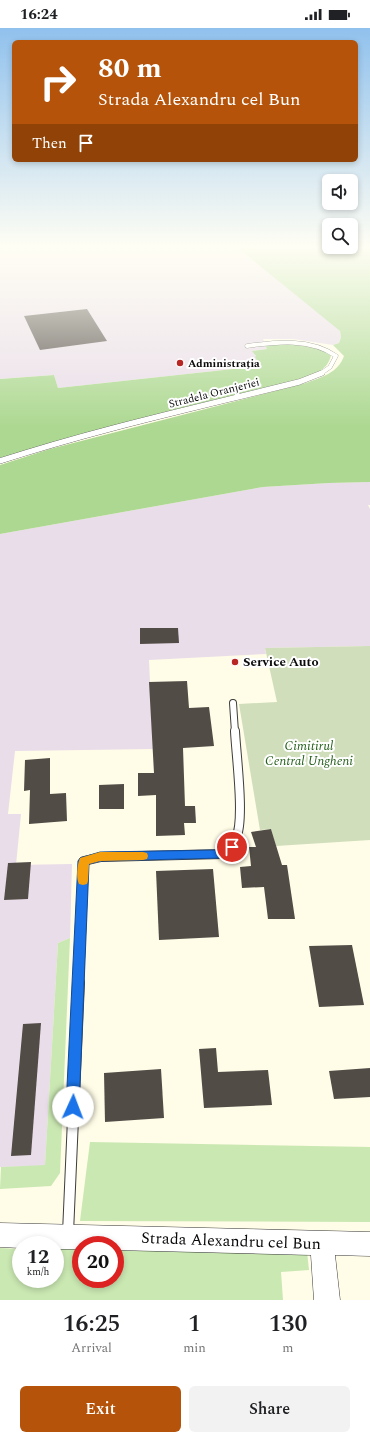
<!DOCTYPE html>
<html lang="en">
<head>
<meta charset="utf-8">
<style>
  :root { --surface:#fff; --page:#f2f2f2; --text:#202124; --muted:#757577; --accent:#b45309 }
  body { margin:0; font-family:Spectral,serif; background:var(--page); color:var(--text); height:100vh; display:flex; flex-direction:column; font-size:15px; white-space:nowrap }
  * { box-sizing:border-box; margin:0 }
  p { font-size:13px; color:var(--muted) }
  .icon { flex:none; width:22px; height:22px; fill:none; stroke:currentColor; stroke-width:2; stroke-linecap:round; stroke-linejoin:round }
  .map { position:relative; height:1272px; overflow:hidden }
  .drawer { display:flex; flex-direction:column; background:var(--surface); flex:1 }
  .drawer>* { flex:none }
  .banner { position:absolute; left:12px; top:12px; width:346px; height:122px; border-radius:6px; box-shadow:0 2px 6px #0003; background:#b45309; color:#fff; overflow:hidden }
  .tools { position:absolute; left:322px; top:146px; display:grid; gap:8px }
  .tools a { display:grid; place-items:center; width:36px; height:36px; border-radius:6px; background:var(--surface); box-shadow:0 2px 6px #0003; font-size:20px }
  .speed { position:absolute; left:12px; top:1208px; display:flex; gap:8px; font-size:20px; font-weight:700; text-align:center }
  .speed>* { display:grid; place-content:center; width:52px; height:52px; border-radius:50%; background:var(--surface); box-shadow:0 2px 6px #0003; line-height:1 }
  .speed small { font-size:10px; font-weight:400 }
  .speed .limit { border:6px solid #d22; background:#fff; color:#111 }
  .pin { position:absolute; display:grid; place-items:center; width:34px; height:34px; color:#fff; margin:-17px; border:2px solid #fff; border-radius:50%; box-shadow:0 1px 4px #0007 }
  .me { position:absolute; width:44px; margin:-22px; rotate:2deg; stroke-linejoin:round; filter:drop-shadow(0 0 3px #0008) }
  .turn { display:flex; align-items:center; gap:14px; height:84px; padding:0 20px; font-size:18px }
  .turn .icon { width:52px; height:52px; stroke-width:2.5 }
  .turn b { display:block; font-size:28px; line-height:34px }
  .then { display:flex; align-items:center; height:38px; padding:0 20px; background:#0003; gap:8px; font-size:15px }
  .eta { display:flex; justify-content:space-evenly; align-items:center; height:68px; text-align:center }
  .eta b { font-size:24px; font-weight:600; line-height:28px }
  .cta { display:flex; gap:8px; margin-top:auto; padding:8px 20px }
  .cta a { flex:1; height:46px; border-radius:6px; background:var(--accent); color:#fff; font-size:16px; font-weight:600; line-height:46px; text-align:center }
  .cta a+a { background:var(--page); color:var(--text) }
  .status { display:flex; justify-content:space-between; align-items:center; height:28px; padding:0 20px; background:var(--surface); direction:ltr }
  .status svg { height:11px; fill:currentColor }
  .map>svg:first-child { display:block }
  .industrial { fill:#e9ddea }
  .green { fill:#cae8b2 }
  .forest { fill:#add892 }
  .cemetery { fill:#d0debb }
  .building { fill:#524c47 }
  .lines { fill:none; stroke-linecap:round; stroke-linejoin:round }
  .service-far4-casing { stroke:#3d3d3d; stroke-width:4.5 }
  .service-far3-casing { stroke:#3d3d3d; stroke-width:6 }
  .service-far2-casing { stroke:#3d3d3d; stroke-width:8 }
  .service-far1-casing { stroke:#3d3d3d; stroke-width:10 }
  .service-casing { stroke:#3d3d3d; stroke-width:12 }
  .minor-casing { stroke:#3d3d3d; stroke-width:1 }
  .service-far4 { stroke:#fff; stroke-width:4 }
  .service-far3 { stroke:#fff; stroke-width:5.5 }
  .service-far2 { stroke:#fff; stroke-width:6 }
  .service-far1 { stroke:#fff; stroke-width:8 }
  .service { stroke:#fff; stroke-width:10 }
  .minor { fill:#fff; fill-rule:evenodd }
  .route { fill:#1a73e8; stroke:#114b97 }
  .slow { fill:#f59e0b }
  .poi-dot { fill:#b82724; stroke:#fff; stroke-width:1.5 }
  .labels { text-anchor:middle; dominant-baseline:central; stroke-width:4; stroke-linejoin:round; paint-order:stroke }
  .far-poi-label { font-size:11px; font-weight:bold; fill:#0a0a0a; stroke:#fff; text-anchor:start }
  .far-street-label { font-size:11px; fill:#0a0a0a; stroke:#fff }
  .poi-label { font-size:13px; font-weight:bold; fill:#0a0a0a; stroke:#fff; text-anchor:start }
  .park-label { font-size:13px; font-style:italic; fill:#26601c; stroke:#fff }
  .near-street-label { font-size:16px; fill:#0a0a0a; stroke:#fff }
</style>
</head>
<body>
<div class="status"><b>16:24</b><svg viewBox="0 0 49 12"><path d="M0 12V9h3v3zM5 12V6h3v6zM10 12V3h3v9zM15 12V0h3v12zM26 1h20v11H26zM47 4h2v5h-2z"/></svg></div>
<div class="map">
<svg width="370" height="1272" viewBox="0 0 370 1272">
  <rect width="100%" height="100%" fill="#fffce7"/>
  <g class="industrial">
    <path d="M0,220H238L330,294L340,303L341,309L339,315L333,317L293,311H263L267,321L253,323L261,338L58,360L54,347L0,351Z"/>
    <path d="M370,454V477H368L370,481V618L265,620L266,626L149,632L153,721L15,723L8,786H21L16,837L72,836L70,910L58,915L45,1138L0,1139V506L263,459L329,455Z"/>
  </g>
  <g class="green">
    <path d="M70,910L60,1145L51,1158L0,1161L1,1139L45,1137L58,915Z"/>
    <path d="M90,1114L370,1119V1194L80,1193Z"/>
    <path d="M0,1220L21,1221V1251H55V1221H81V1251H115V1222L307,1224L309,1242L281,1244L283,1272H0Z"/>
  </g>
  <g class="forest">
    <path d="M238,220H370V454L329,455L263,459L0,506V437L50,421L306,355C322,349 338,345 344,328L333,317L339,315L341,309L340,303Z"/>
    <path d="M285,315C301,317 318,317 331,327C328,342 315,346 302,351L128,394L0,430V351L54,347L58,360L260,338L255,329L256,328L252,323L267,321L265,317Z"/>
  </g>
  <path class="cemetery" d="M370,618V812L276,818L271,801L260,802L239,676L277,674L265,620Z"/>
  <g class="building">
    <path d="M87,281L107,313L40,322L24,288Z"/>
    <path d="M140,600H178L179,615L140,616Z"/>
    <path d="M187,653L189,680L209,679L214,718L183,720L185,778H195L196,795H184L185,807L156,808V767L138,768V745H154L149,654Z"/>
    <path d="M50,730V766L66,765L67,793L29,796L30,762L24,763L25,732Z"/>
    <path d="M124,756V781H99V757Z"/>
    <path d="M271,801L282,837H287L295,891H268L264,859L242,860L240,839L251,838L249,819H256L251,804Z"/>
    <path d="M31,834L28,871L4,872L8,835Z"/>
    <path d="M213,841L219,909L159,912L156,843Z"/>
    <path d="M352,917L364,977L319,979L309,918Z"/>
    <path d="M41,995L31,1127L11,1128L23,996Z"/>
    <path d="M216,1020L218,1044L268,1042L272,1077L204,1080L199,1021Z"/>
    <path d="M370,1040V1069L334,1071L329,1043Z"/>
    <path d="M161,1041L164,1090L105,1094L104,1045Z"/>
  </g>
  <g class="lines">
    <defs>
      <path id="service-far4" d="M247,318C277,314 310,310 336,328L330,339L320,346"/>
      <path id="service-far3" d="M0,433C98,401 199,379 299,354L322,345"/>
      <path id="service-far2" d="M233,675L235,704"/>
      <path id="service-far1" d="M79,955L84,833L101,829L222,826C228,822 233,817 236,810C245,792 236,726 235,703"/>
      <path id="service" d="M68,1205L79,954"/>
      <path id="minor" d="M0,1195L370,1204V1228L335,1227L340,1272H314L311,1227L115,1222V1217H81V1221H55V1217H21V1220L0,1219Z"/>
    </defs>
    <use href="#service-far4" class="service-far4-casing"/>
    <use href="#service-far3" class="service-far3-casing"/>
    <use href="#service-far2" class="service-far2-casing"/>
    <use href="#service-far1" class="service-far1-casing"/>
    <use href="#service" class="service-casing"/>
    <use href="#minor" class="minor-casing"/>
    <use href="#service-far4" class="service-far4"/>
    <use href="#service-far3" class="service-far3"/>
    <use href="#service-far2" class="service-far2"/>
    <use href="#service-far1" class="service-far1"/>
    <use href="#service" class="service"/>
    <use href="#minor" class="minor"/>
  </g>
  <linearGradient id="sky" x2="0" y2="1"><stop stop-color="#90c1ed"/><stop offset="0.55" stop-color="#fffef4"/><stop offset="1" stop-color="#fffef4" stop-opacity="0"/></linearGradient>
  <rect width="370" height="398" fill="url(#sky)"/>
  <path class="route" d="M232,815L235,816L237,819L235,822L222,830L100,833L89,836L79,1079L77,1083L73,1085L68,1083L66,1079L78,833L80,830L100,824L220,822Z"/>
  <path class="slow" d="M100,824H143L147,825L148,828L147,831L143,832L100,833L89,836L88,853L87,856L83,857L79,856C76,850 77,837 80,830Z"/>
  <g class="poi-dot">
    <circle cx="180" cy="335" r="4"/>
    <circle cx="235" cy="634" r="4"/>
  </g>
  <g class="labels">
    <g class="far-poi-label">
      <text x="188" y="335">Administrația</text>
    </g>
    <g class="far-street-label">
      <text transform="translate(214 365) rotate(-14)">Stradela Oranjeriei</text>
    </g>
    <g class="poi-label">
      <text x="243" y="634">Service Auto</text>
    </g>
    <g class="park-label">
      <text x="309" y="718">Cimitirul<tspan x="309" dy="15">Central Ungheni</tspan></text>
    </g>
    <g class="near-street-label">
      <text transform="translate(231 1213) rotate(2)">Strada Alexandru cel Bun</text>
    </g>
  </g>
</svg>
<div class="tools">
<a><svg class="icon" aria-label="sound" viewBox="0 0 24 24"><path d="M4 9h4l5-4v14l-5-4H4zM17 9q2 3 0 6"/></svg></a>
<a><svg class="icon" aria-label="search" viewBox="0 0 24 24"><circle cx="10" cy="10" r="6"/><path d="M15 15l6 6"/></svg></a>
</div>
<div class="speed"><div>12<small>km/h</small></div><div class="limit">20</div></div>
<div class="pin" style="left:232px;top:819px;background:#d93025"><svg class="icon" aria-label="arrive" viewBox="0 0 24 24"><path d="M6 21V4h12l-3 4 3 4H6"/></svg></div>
<svg class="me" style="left:73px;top:1079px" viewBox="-20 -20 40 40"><circle r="19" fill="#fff"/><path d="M0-13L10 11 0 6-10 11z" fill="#1a73e8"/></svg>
<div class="banner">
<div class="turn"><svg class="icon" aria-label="right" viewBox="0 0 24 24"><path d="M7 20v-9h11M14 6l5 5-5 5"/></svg><div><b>80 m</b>Strada Alexandru cel Bun</div></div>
<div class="then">Then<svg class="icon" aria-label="arrive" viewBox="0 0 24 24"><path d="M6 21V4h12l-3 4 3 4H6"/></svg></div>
</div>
</div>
<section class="drawer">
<div class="eta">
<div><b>16:25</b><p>Arrival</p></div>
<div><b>1</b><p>min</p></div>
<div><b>130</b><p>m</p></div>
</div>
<div class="cta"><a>Exit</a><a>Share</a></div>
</section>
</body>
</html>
